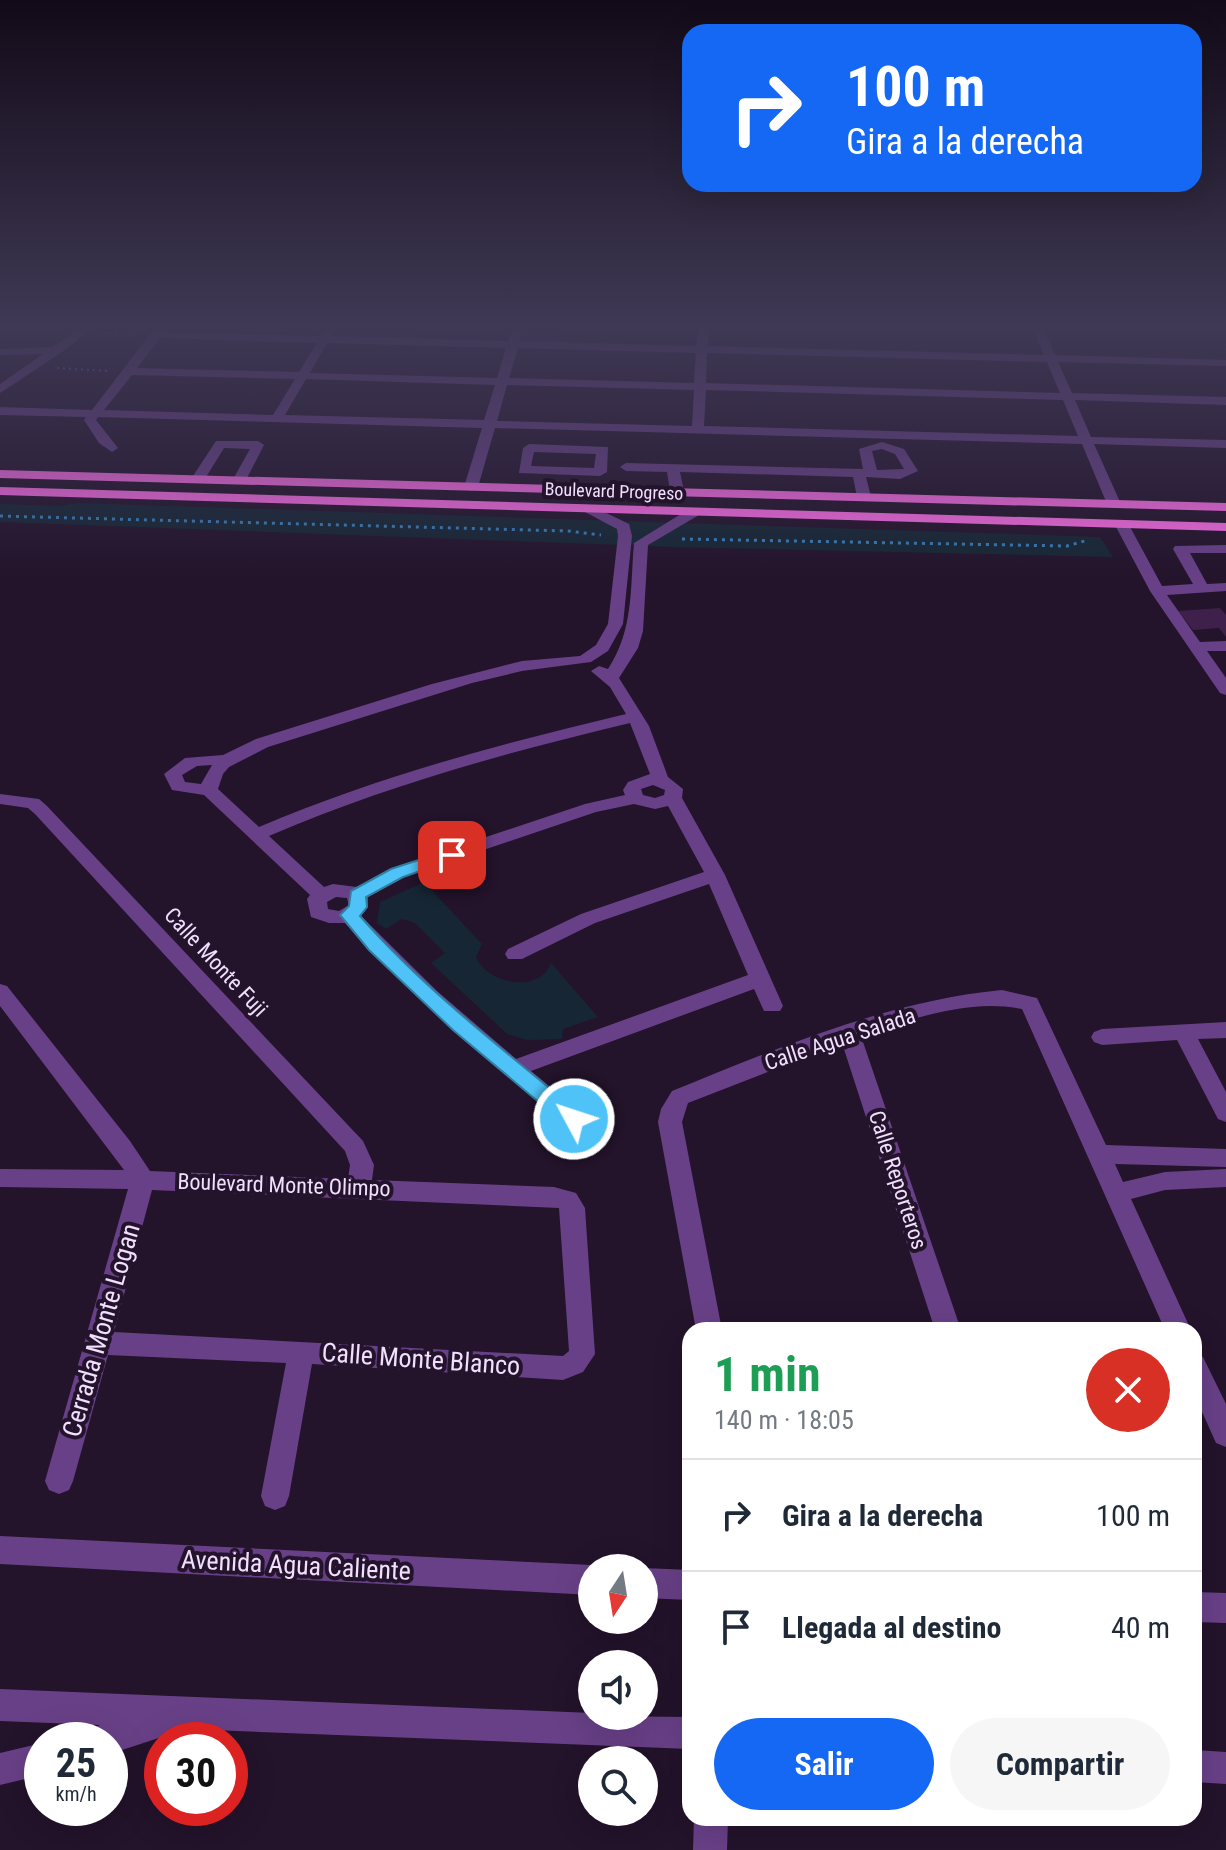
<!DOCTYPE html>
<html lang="es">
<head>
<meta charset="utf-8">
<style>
  :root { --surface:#fff; --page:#f6f6f7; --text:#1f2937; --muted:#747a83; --line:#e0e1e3; --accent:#1568f3 }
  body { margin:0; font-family:"Roboto Condensed",sans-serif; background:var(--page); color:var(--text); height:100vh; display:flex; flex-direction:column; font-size:30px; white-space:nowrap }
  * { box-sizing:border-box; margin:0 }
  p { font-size:26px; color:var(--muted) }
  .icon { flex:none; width:44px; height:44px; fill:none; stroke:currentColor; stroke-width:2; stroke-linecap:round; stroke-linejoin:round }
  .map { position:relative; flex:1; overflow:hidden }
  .drawer { position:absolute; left:682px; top:1322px; width:520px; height:504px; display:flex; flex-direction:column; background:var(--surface); border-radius:24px; box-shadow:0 8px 32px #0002 }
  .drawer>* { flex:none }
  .top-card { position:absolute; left:682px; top:24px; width:520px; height:168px; border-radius:24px; box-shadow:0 8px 32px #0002; background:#1568f3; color:#fff; overflow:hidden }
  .needle { width:52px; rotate:192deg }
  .buttons { position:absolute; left:578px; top:1554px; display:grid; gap:16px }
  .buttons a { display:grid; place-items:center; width:80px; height:80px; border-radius:50%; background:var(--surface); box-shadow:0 8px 32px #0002; font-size:40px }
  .speed { position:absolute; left:24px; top:1722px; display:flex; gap:16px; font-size:40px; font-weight:700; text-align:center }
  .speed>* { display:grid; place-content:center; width:104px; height:104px; border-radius:50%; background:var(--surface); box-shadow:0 8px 32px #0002; line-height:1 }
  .speed small { font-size:20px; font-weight:400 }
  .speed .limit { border:12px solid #d22; background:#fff; color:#111 }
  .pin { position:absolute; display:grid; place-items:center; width:68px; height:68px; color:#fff; margin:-34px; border-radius:16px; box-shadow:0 4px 12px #0006 }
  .me { position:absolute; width:88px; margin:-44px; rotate:310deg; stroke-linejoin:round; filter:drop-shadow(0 0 6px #0008) }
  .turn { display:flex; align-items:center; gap:28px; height:168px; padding:0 32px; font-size:36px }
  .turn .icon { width:104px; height:104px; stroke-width:2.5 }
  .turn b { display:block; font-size:56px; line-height:68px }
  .round { display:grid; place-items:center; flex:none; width:84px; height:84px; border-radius:42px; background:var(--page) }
  .overview { display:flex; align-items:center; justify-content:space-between; height:136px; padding:0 32px }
  h1 { font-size:48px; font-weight:700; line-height:60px; color:#1e9e55 }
  .primary-button { display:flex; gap:16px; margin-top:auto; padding:16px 32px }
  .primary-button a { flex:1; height:92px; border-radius:48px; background:var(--accent); color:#fff; font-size:32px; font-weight:700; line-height:92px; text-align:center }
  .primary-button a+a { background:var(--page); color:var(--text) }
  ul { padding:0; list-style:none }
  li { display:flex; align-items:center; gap:24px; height:112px; padding:0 32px; border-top:2px solid var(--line) }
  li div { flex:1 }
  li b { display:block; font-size:30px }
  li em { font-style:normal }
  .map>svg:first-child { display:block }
  .green { fill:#162634 }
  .building { fill:#3f204b }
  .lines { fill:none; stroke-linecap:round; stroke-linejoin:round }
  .path-far1 { stroke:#387cb8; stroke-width:2; stroke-dasharray:2 4; stroke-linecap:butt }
  .path { stroke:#387cb8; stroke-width:3; stroke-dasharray:3 5; stroke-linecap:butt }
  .minor { fill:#684087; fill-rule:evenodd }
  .major { fill:#f76be2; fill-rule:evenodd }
  .route { fill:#4fc3f7; stroke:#337fa1; stroke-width:2 }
  .labels { text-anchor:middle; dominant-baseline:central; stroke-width:8; stroke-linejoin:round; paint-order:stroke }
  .far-street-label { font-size:18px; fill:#f2defd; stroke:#23132b }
  .street-label { font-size:22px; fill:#f2defd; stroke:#23132b }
  .near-street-label { font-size:26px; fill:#f2defd; stroke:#23132b }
</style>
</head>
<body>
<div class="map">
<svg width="1226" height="1850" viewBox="0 0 1226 1850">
  <rect width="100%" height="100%" fill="#23132b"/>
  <g class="green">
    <path d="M78,503L1100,537L1113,557L673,547L0,522V504L59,506Z"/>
    <path d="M424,882L482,944L476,957C485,980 525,991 544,974C548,971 549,966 551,963L598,1017L563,1029L562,1039L527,1040L507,1034L431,963L445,953L415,923L402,919L386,929L377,923L380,902Z"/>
  </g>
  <g class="building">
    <path d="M339,324H426L419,340L330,338Z"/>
    <path d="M523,324H563L557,345L516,344Z"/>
    <path d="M1220,608L1226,615V637L1219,628L1193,630L1178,611Z"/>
  </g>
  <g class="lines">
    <g class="path-far1">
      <path d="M103,333L138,335"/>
      <path d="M57,368L108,371"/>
    </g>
    <g class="path">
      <path d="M0,516L568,531L601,535"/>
      <path d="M682,539L1067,546L1088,540"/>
    </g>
    <g class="minor">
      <path d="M9,324H51C42,330 17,330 9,324Z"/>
      <path d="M86,324H98L62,352L0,393V384L43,354L0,355V349L53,347Z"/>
      <path d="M163,324L168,327L165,332L320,336L328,324H338L331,336L508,341L514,324H524L519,341L696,346L698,324H708V346L1044,355L1031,324H1041L1055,355L1226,360V366L1058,362L1072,393L1226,397V405L1075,400L1091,437L1226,440V448L1094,444L1121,504L1114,508L1107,504L1082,444L495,428L478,487L471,491L464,487L482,428L98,417L96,420L118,448L112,452L99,443L84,420L86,417L0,415V407L92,410L151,333ZM160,338L317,343L299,372L137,368ZM327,343L506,348L497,378L310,373ZM518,348L696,353L694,383L509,378ZM707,353L1047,362L1060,393L706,383ZM132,375L295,379L273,415L104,410ZM306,379L495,385L484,420L285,415ZM507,385L694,390L692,426L497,421ZM706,390L1063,400L1078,436L704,426Z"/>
      <path d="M1145,324H1226V329L1150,327Z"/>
      <path d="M216,441H258L264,445L244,484L232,481L250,449L224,448L203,482L191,479Z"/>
      <path d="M882,442L904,449L918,471L900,479L866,477L871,497L864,501L857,497L853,477L680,472L684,491L677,495L670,491L667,472L626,471L620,467L626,463L863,469L859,449ZM882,449L895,454L904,469L877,470L872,451Z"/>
      <path d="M529,444L608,447L607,472L600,476L519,473L523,448ZM534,452L596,454L594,468L531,466Z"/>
      <path d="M590,505L629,524L632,536L623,624L608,651L591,662L522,671L472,683L268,747L229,767L223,774L218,789L259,827C379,776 500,744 626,714L610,687L591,671L599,666L608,669C634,629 630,589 634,543L689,509H699V515L648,545L643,631L638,648L619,678L649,726L668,777L683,789L682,798L725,875L783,1006L780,1011H764L754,989L531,1071L582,1113L585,1119L582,1125L574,1128L566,1125C489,1061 412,997 345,923H329L311,917L307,899L310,895L204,795L172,790L164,774L185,758L223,755L256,739L432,684L522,661L580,656L596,645L608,624L618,536L617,529L585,512L583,509ZM630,723L650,774L628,782L623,790L625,795L585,804L390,869L357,887L333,884L324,887L269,836C388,785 505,753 630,723ZM212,765L201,784L185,782L182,775L197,766ZM653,785L665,790L664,795L655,798L643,795L641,789ZM634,804L655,809L668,806L704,872L581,914L508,949L505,954L508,959H522L595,923L709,884L748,975L516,1059L437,991L361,916L368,907V897L404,877L596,812ZM336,897L347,898L349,905L339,911L328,909L327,902Z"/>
      <path d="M1122,521L1129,525L1162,586L1193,584L1173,549L1175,546L1226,545V553H1190L1207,584L1226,583V591L1167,595L1200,642L1226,641V651H1207L1226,678V695L1220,693L1150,591L1115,525Z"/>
      <path d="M0,794L39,799L47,806L363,1141L374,1165L372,1180L554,1187L576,1193L585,1208L595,1354L583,1372L563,1380L312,1364L289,1496L285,1506L275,1510L265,1506L261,1496L286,1363L108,1355L73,1481L69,1490L59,1494L49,1490L45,1481L128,1189L0,1187V1169L124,1170L0,1006V984L7,986L130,1141L150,1171L348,1179L350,1165L345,1151L35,814L28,808L0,804ZM152,1190L559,1208L569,1351L563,1356L114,1332Z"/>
      <path d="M1002,990L1037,998L1106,1145L1226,1149V1167L1115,1164L1123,1182L1165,1172L1226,1169V1187L1165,1190L1131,1199L1191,1330H1165L1022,1009C970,998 911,1019 861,1036L961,1330H935L842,1043L688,1103L682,1122L722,1330H696L658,1122L661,1109L672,1091C779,1048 886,1001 1002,990Z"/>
      <path d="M1226,1022V1038L1198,1039L1226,1092V1122L1218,1119L1177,1040L1102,1045L1094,1042L1091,1037L1094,1032L1102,1029Z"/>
      <path d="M1194,1353L1203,1357L1226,1404V1447L1216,1443L1194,1394Z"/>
      <path d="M0,1536L592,1565L599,1568H592V1595L0,1564Z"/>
      <path d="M644,1568L690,1570V1600L644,1598Z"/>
      <path d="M1194,1592L1226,1593V1623L1194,1622Z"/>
      <path d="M0,1689L592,1713V1716L690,1717V1749L186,1729L110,1754V1740H87L92,1729L100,1725L0,1721Z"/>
      <path d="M42,1743V1775L0,1785V1753Z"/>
      <path d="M1194,1750L1226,1752V1784L1194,1782Z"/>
      <path d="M694,1818H728L727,1850H693Z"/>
    </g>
    <g class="major">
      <path d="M0,470L1226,503V511L0,478Z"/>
      <path d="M0,487L1226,523V531L0,495Z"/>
    </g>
  </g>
  <linearGradient id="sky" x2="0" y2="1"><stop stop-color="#130a18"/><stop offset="0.56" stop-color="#3f3955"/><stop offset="1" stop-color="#3f3955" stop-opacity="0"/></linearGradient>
  <rect width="1226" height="583" fill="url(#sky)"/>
  <path class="route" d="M452,849L458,851L461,855L458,858L403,877L366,897L367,907L360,916C425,990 505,1051 581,1114L584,1119L581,1125H566L453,1030L369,950L340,915L349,906L351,891L391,869Z"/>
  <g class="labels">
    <g class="far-street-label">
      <text transform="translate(614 491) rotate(2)">Boulevard Progreso</text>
    </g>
    <g class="street-label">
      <text transform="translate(216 962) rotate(47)">Calle Monte Fuji</text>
      <text transform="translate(840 1039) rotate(-18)">Calle Agua Salada</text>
      <text transform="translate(898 1180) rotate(72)">Calle Reporteros</text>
      <text transform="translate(284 1185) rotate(2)">Boulevard Monte Olimpo</text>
    </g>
    <g class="near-street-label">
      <text transform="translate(101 1330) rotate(-74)">Cerrada Monte Logan</text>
      <text transform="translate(421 1359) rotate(4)">Calle Monte Blanco</text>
      <text transform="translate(296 1565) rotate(3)">Avenida Agua Caliente</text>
    </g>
  </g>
</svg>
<div class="buttons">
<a><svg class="needle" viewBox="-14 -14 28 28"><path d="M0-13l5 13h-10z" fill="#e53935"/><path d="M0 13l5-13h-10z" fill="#747a83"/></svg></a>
<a><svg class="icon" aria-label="sound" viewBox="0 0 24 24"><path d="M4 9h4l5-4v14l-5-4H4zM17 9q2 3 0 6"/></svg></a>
<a><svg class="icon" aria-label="search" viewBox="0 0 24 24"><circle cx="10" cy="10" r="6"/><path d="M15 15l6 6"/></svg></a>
</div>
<div class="speed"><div>25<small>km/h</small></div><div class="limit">30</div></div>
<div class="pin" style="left:452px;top:855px;background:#d93025"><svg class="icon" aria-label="arrive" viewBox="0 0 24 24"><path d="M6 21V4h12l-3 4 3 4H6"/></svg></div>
<svg class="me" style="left:574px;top:1119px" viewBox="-20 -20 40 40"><circle r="17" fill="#4fc3f7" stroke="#fff" stroke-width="3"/><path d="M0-11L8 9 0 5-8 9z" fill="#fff"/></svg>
<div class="top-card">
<div class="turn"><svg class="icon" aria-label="right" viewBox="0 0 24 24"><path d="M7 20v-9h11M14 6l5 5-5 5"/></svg><div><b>100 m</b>Gira a la derecha</div></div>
</div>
<section class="drawer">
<div class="overview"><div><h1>1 min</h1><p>140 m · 18:05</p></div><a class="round" style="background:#d93025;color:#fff"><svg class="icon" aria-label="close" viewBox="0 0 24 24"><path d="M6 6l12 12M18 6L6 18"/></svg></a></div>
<ul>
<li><svg class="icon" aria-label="right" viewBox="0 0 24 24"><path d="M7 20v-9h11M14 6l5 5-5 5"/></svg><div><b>Gira a la derecha</b></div><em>100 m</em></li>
<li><svg class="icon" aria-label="arrive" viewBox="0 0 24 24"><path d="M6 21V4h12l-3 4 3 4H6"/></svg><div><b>Llegada al destino</b></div><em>40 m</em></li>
</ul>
<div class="primary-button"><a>Salir</a><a>Compartir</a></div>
</section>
</div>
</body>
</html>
